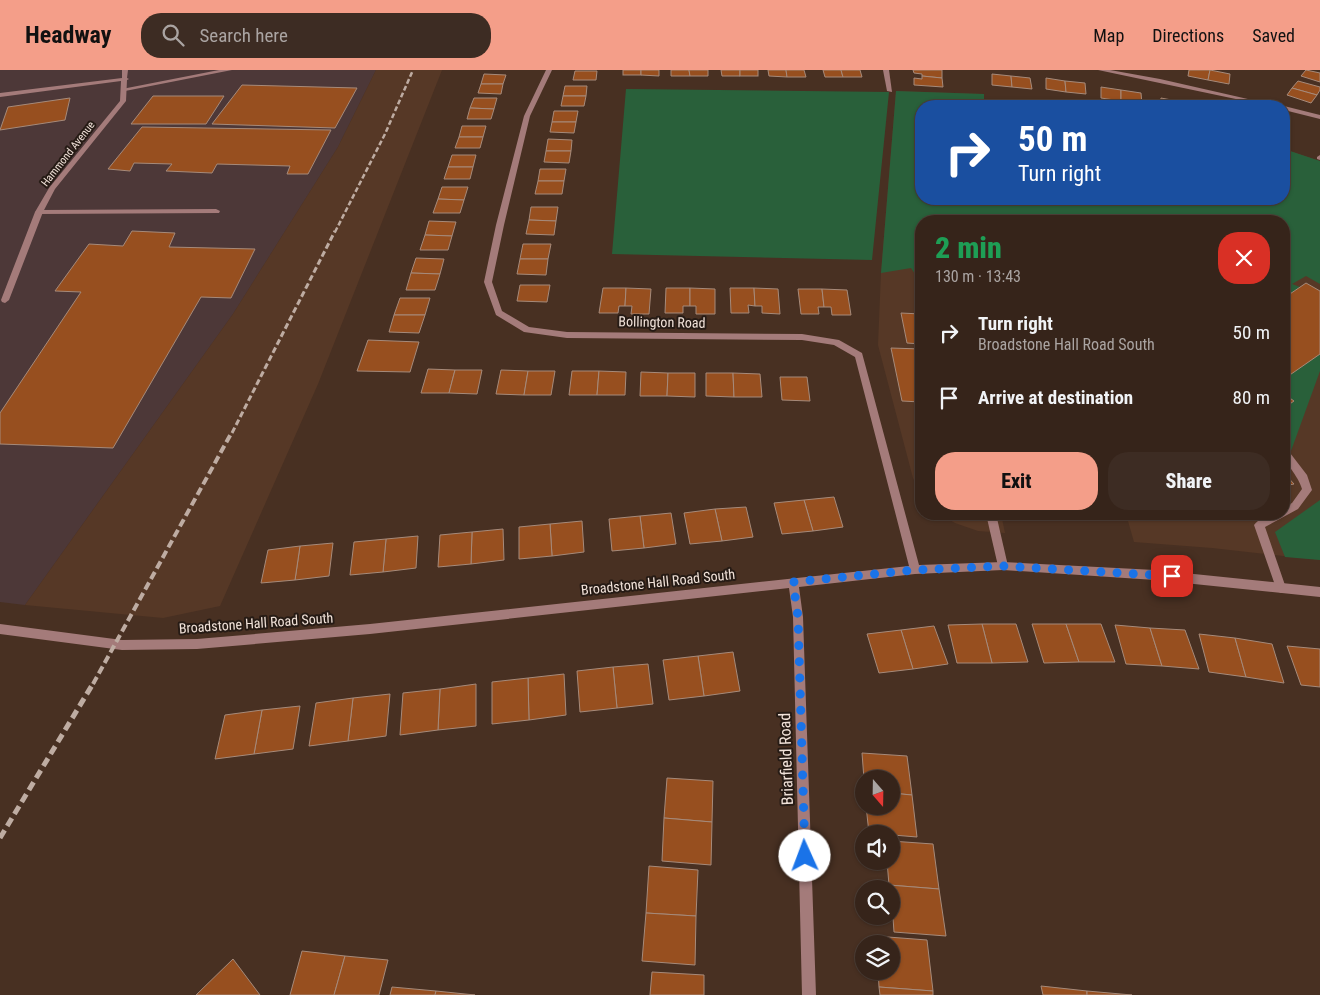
<!DOCTYPE html>
<html lang="en">
<head>
<meta charset="utf-8">
<style>
  :root { --surface:#36241a; --page:#3d2c23; --text:#f1f3f6; --muted:#aaa4a2; --line:#504139; --accent:#f49e89 }
  body { margin:0; font-family:"Roboto Condensed",sans-serif; background:var(--page); color:var(--text); height:100vh; display:flex; flex-direction:column; font-size:19px; white-space:nowrap }
  * { box-sizing:border-box; margin:0 }
  p { font-size:16px; color:var(--muted) }
  .icon { flex:none; width:28px; height:28px; fill:none; stroke:currentColor; stroke-width:2; stroke-linecap:round; stroke-linejoin:round }
  .map { position:relative; flex:1; overflow:hidden }
  .details { position:absolute; left:915px; top:145px; width:375px; height:305px; display:flex; flex-direction:column; background:var(--surface); border-radius:20px; box-shadow:0 1px 4px #0004,0 0 0 1px var(--line) }
  .details>* { flex:none }
  .guide { position:absolute; left:915px; top:30px; width:375px; height:105px; border-radius:20px; box-shadow:0 1px 4px #0004,0 0 0 1px var(--line); background:#1a4fa0; color:#fff; overflow:hidden }
  .needle { width:32px; rotate:160deg }
  .fabs { position:absolute; left:855px; top:700px; display:grid; gap:10px }
  .fabs a { display:grid; place-items:center; width:45px; height:45px; border-radius:50%; background:var(--surface); box-shadow:0 1px 4px #0004,0 0 0 1px var(--line); font-size:25px }
  .pin { position:absolute; display:grid; place-items:center; width:42px; height:42px; color:#fff; margin:-21px; border-radius:10px; box-shadow:0 2px 8px #0006 }
  .me { position:absolute; width:55px; margin:-28px; rotate:358deg; stroke-linejoin:round; filter:drop-shadow(0 0 4px #0008) }
  .turn { display:flex; align-items:center; gap:18px; height:105px; padding:0 20px; font-size:22px }
  .turn .icon { width:65px; height:65px; stroke-width:2.5 }
  .turn b { display:block; font-size:35px; line-height:42px }
  .round { display:grid; place-items:center; flex:none; width:52px; height:52px; border-radius:20px; background:var(--page) }
  .head { display:flex; align-items:center; justify-content:space-between; height:85px; padding:0 20px }
  h1 { font-size:30px; font-weight:800; line-height:38px; color:#1e9e55 }
  .button { display:flex; gap:10px; margin-top:auto; padding:10px 20px }
  .button a { flex:1; height:58px; border-radius:20px; background:var(--accent); color:#111; font-size:20px; font-weight:800; line-height:58px; text-align:center }
  .button a+a { background:var(--page); color:var(--text) }
  ul { padding:0; list-style:none }
  li { display:flex; align-items:center; gap:15px; height:65px; padding:0 20px }
  li div { flex:1 }
  li b { display:block; font-size:19px }
  li em { font-style:normal }
  header { display:flex; align-items:center; gap:30px; box-sizing:border-box; height:70px; padding:0 25px; background:var(--accent); color:#111 }
  header strong { font-size:24px }
  nav { display:flex; gap:28px; margin-inline-start:auto; font-size:18px }
  .search { width:350px; height:45px; background:var(--page); display:flex; align-items:center; gap:12px; box-sizing:border-box; padding:0 18px; border-radius:20px; color:var(--muted); font-size:19px }
  .map>svg:first-child { display:block }
  .industrial { fill:#4d3838 }
  .built { fill:#563826 }
  .green { fill:#29603a }
  .building { fill:#974f1f; stroke:#a68a7a }
  .lines { fill:none; stroke-linecap:round; stroke-linejoin:round }
  .service { fill:#a47b7a; fill-rule:evenodd }
  .minor { fill:#a47b7a; fill-rule:evenodd }
  .rail-far3 { stroke:#beaca2; stroke-width:2.5; stroke-dasharray:5 2.5; stroke-linecap:butt }
  .rail-far2 { stroke:#beaca2; stroke-width:3; stroke-dasharray:6 3; stroke-linecap:butt }
  .rail-far1 { stroke:#beaca2; stroke-width:4; stroke-dasharray:8 4; stroke-linecap:butt }
  .rail { stroke:#beaca2; stroke-width:5; stroke-dasharray:9 5; stroke-linecap:butt }
  .route { stroke:#1a73e8; stroke-width:9; stroke-dasharray:0 16.2 }
  .labels { text-anchor:middle; dominant-baseline:central; stroke-width:4; stroke-linejoin:round; paint-order:stroke }
  .far-street-label { font-size:11px; fill:#f1e2d9; stroke:#261b15 }
  .street-label { font-size:14px; fill:#f1e2d9; stroke:#261b15 }
  .near-street-label { font-size:16px; fill:#f1e2d9; stroke:#261b15 }
</style>
</head>
<body>
<header>
<strong>Headway</strong>
<div class="search"><svg class="icon" aria-label="search" viewBox="0 0 24 24"><circle cx="10" cy="10" r="6"/><path d="M15 15l6 6"/></svg>Search here</div>
<nav><a>Map</a><a>Directions</a><a>Saved</a></nav>
</header>
<div class="map">
<svg width="1320" height="925" viewBox="0 0 1320 925">
  <rect width="100%" height="100%" fill="#483022"/>
  <path class="industrial" d="M0,0H376L338,77L233,244L25,535L0,532Z"/>
  <g class="built">
    <path d="M376,0H442L318,314L220,536L163,548L25,535L233,244L338,77Z"/>
    <path d="M896,21L984,24V33L1011,36H921V129H1284V79L1320,91V490L1212,478L1134,472L1126,444H1284V151H921V425L913,408L878,275L881,203Z"/>
    <path d="M940,444H1001L1005,463L978,461L955,453Z"/>
  </g>
  <g class="green">
    <path d="M626,19L889,22L872,190L612,184Z"/>
    <path d="M896,21L984,24V33L1011,36H921V129H1284V79L1320,91V214L1306,206L1292,214L1300,217L1284,228V151H921V213L911,198L881,203Z"/>
    <path d="M1320,284V301L1291,381L1284,368V338L1294,331L1284,324V309Z"/>
    <path d="M1320,430V490L1285,487L1275,462Z"/>
  </g>
  <g class="building">
    <rect x="623" y="0" width="18" height="5"/>
    <path d="M641,0H659V6L641,5Z"/>
    <path d="M671,0H689L690,6H671Z"/>
    <path d="M689,0H708V6H690Z"/>
    <path d="M721,0H740V6H722Z"/>
    <rect x="740" y="0" width="18" height="6"/>
    <path d="M768,0H786L787,7L769,6Z"/>
    <path d="M786,0H804L806,7H787Z"/>
    <path d="M823,0H841L843,7H825Z"/>
    <path d="M841,0H860L862,7H843Z"/>
    <path d="M913,0H942V8L922,6V4L914,3Z"/>
    <path d="M1189,0H1210L1208,10L1188,6Z"/>
    <path d="M1210,0L1230,4L1229,14L1208,10Z"/>
    <path d="M1306,0L1320,3V12L1301,6Z"/>
    <path d="M575,1H597L596,10H573Z"/>
    <path d="M484,4L506,5L503,14H481Z"/>
    <path d="M992,4L1011,6L1012,17L992,15Z"/>
    <path d="M922,6L942,8L943,17L914,15V8L922,9Z"/>
    <path d="M1011,6L1030,8L1032,19L1012,17Z"/>
    <path d="M1046,8L1065,11L1066,22L1046,19Z"/>
    <path d="M1065,11L1085,13L1086,24L1066,22Z"/>
    <path d="M1298,11L1320,17V20L1317,25L1292,18Z"/>
    <path d="M481,14H503L501,24L478,23Z"/>
    <path d="M242,15L357,18L335,58L212,54Z"/>
    <path d="M565,16H587L586,26H563Z"/>
    <path d="M1101,17L1121,20V31L1101,28Z"/>
    <path d="M1292,18L1317,25L1311,33L1287,25Z"/>
    <path d="M1121,20L1141,23L1142,34L1121,31Z"/>
    <path d="M153,26H224L206,54H131Z"/>
    <path d="M563,26H586L584,36H561Z"/>
    <path d="M70,28L65,50L0,60L8,37Z"/>
    <path d="M474,28H497L494,39L470,38Z"/>
    <path d="M1161,28L1182,32L1181,36H1160Z"/>
    <path d="M1182,32L1203,36H1181Z"/>
    <path d="M470,38L494,39L491,49H467Z"/>
    <path d="M554,41H578L576,52H552Z"/>
    <path d="M552,52H576L574,63L550,62Z"/>
    <path d="M462,56H486L483,67H459Z"/>
    <path d="M142,57L331,60L308,104H287L290,96L217,94L212,103L166,101L172,94L134,93L130,101L108,99Z"/>
    <path d="M459,67H483L480,78H455Z"/>
    <path d="M548,69L572,70L571,81H546Z"/>
    <path d="M546,81H571L569,93L544,92Z"/>
    <path d="M452,85H476L473,97H448Z"/>
    <path d="M448,97H473L470,109H444Z"/>
    <path d="M540,99H566L564,111H538Z"/>
    <path d="M538,111H564L562,124H535Z"/>
    <path d="M442,117H468L464,130L438,129Z"/>
    <path d="M438,129L464,130L460,143H433Z"/>
    <path d="M531,137H558L556,151L529,150Z"/>
    <path d="M529,150L556,151L554,165L526,164Z"/>
    <path d="M429,151L456,152L452,166L425,165Z"/>
    <path d="M132,161L175,163L169,177L255,179L231,228L201,227L113,378L0,374V343L81,222L55,221L89,174L123,176Z"/>
    <path d="M425,165L452,166L448,180H420Z"/>
    <path d="M523,174H551L548,189H520Z"/>
    <path d="M416,188L444,189L440,204L411,203Z"/>
    <path d="M520,189H548L546,205L517,204Z"/>
    <path d="M411,203L440,204L435,220H406Z"/>
    <path d="M1306,213L1320,221V284L1284,309V228Z"/>
    <path d="M520,215H550L547,232L517,231Z"/>
    <path d="M603,218H626L625,236H619L618,243H599Z"/>
    <path d="M626,218L651,219L649,244H631L632,236H625Z"/>
    <path d="M666,218H690V236H683V243H665Z"/>
    <path d="M690,218L715,219V244H696V236H690Z"/>
    <path d="M730,218H754L755,236L748,235L749,243H731Z"/>
    <path d="M754,218L778,219L780,244L762,243V236H755Z"/>
    <path d="M798,219H822L824,237H818L819,244H801Z"/>
    <path d="M822,219L847,220L851,245H832L831,237H824Z"/>
    <path d="M400,228H430L425,245H394Z"/>
    <path d="M901,243L921,244V274L907,273Z"/>
    <path d="M394,245H425L419,263L389,262Z"/>
    <path d="M368,270L419,272L410,302L357,301Z"/>
    <path d="M891,278L921,279V332L902,331Z"/>
    <path d="M428,299L455,300L449,323H421Z"/>
    <path d="M455,300H482L477,324L449,323Z"/>
    <path d="M501,300L528,301L524,325L496,324Z"/>
    <path d="M528,301H555L551,325H524Z"/>
    <path d="M572,301H599L597,325H569Z"/>
    <path d="M599,301L626,302L625,325H597Z"/>
    <path d="M641,302L668,303L667,326H640Z"/>
    <path d="M668,303H695V327L667,326Z"/>
    <path d="M706,303H733L734,327L706,326Z"/>
    <path d="M733,303L760,304L762,327H734Z"/>
    <path d="M780,307H807L810,331L782,330Z"/>
    <path d="M1284,324L1294,331L1284,338Z"/>
    <path d="M1284,403L1294,414L1284,416Z"/>
    <path d="M834,427L843,457L813,461L804,430Z"/>
    <path d="M804,430L813,461L782,464L774,433Z"/>
    <path d="M746,437L753,467L722,471L715,439Z"/>
    <path d="M715,439L722,471L690,474L684,443Z"/>
    <path d="M671,443L676,474L644,478L640,446Z"/>
    <path d="M1134,444H1215L1216,446L1199,445L1201,450L1135,447Z"/>
    <path d="M640,446L644,478L612,481L609,449Z"/>
    <path d="M582,451L584,482L552,486L550,454Z"/>
    <path d="M550,454L552,486L519,489V457Z"/>
    <path d="M503,459L504,490L471,494L472,462Z"/>
    <path d="M472,462L471,494L438,497L440,465Z"/>
    <path d="M418,466L416,498L383,502L386,469Z"/>
    <path d="M386,469L383,502L350,505L354,472Z"/>
    <path d="M333,473L329,506L295,510L300,476Z"/>
    <path d="M300,476L295,510L261,513L268,480Z"/>
    <path d="M982,554H1016L1028,592L992,593Z"/>
    <path d="M982,554L992,593H957L948,555Z"/>
    <path d="M1032,554H1066L1079,592L1044,593Z"/>
    <path d="M1066,554H1101L1115,592H1079Z"/>
    <path d="M1115,555L1150,558L1162,596L1126,594Z"/>
    <path d="M934,556L948,594L913,599L901,560Z"/>
    <path d="M1150,558L1185,560L1199,599L1162,596Z"/>
    <path d="M901,560L913,599L879,603L867,564Z"/>
    <path d="M1199,564L1235,568L1246,607L1209,602Z"/>
    <path d="M1235,568L1272,574L1284,613L1246,607Z"/>
    <path d="M1287,576L1320,579V617L1301,615Z"/>
    <path d="M733,582L740,621L704,626L698,586Z"/>
    <path d="M698,586L704,626L669,630L663,590Z"/>
    <path d="M648,594L653,634L617,638L613,597Z"/>
    <path d="M613,597L617,638L580,642L577,601Z"/>
    <path d="M564,604L566,645L529,650L528,608Z"/>
    <path d="M528,608L529,650L492,654V612Z"/>
    <path d="M476,614V656L438,660L440,619Z"/>
    <path d="M440,619L438,660L400,665L403,623Z"/>
    <path d="M390,624L386,666L348,671L353,628Z"/>
    <path d="M353,628L348,671L309,676L316,633Z"/>
    <path d="M300,636L293,679L254,684L262,640Z"/>
    <path d="M262,640L254,684L215,689L225,645Z"/>
    <path d="M862,683L907,686L912,725L891,723V709H864Z"/>
    <path d="M667,708L713,711L712,752L664,748Z"/>
    <path d="M891,723L912,725L917,767L869,763L866,736H891Z"/>
    <path d="M664,748L712,752L711,795L662,791Z"/>
    <path d="M891,771L933,774L939,819L889,815L887,791H891Z"/>
    <path d="M649,796L698,800L696,846L646,843Z"/>
    <path d="M889,815L939,819L946,866L894,862L891,819H889Z"/>
    <path d="M646,843L696,846L695,895L642,891Z"/>
    <path d="M875,866L927,870L933,921L879,917L878,901H891V874H875Z"/>
    <path d="M302,881L345,886L334,925H290Z"/>
    <path d="M345,886L388,890L379,925H334Z"/>
    <path d="M233,889L260,925H196Z"/>
    <path d="M652,902L704,905V925H650Z"/>
    <path d="M1041,916L1087,921V925H1043Z"/>
    <path d="M392,917L436,921L435,925H390Z"/>
    <path d="M879,917L933,921V925H880Z"/>
    <path d="M436,921L475,925H435Z"/>
    <path d="M1087,921L1132,925H1087Z"/>
  </g>
  <g class="lines">
    <g class="service">
      <path d="M219,0H232L125,21L122,19Z"/>
      <path d="M216,139L220,141L219,143L39,144L35,142L39,140Z"/>
      <path d="M1284,378L1287,379L1307,405L1312,420L1298,439L1265,457L1286,518L1285,521L1281,523L1277,521L1276,518L1254,455C1261,446 1273,444 1284,444V437L1292,433L1302,419C1298,404 1283,394 1284,378Z"/>
      <path d="M986,444H996L1008,496L1007,499L1003,500L999,499L998,496Z"/>
    </g>
    <g class="minor">
      <path d="M122,0H128L127,8L129,9L127,10L126,31L55,119L43,142L9,230L5,233L2,232L1,230L35,142L49,118L120,31L121,11L0,27V23L122,8Z"/>
      <path d="M546,0H552L530,46L504,155L492,212L502,241L529,257L567,262L802,264L839,270L862,283L919,495L1003,492L1155,500L1320,517V527L1155,510L1003,500L915,504L799,517L803,547L816,925H802L793,547L789,518L370,564L197,579L122,580L0,564V554L122,570L197,569L370,554L909,496L855,287L834,275L802,270L567,268L524,262L496,245L484,212L496,155L524,46Z"/>
      <path d="M883,0H889L892,22L887,21Z"/>
      <path d="M1098,0H1110L1160,9L1279,36H1269Z"/>
      <path d="M1284,36L1320,45V49L1284,40Z"/>
      <path d="M1320,85V90L1317,89V87Z"/>
    </g>
    <path class="rail-far3" d="M335,162L385,64L413,0"/>
    <path class="rail-far2" d="M232,363L335,161"/>
    <path class="rail-far1" d="M93,614L232,362"/>
    <path class="rail" d="M0,768L94,612"/>
  </g>
  <g class="lines">
    <path class="route" d="M805,786L798,547L793,512L915,500L1002,496L1172,506"/>
  </g>
  <g class="labels">
    <g class="far-street-label">
      <text transform="translate(68 84) rotate(-52)">Hammond Avenue</text>
    </g>
    <g class="street-label">
      <text transform="translate(662 252) rotate(1)">Bollington Road</text>
      <text transform="translate(658 512) rotate(-6)">Broadstone Hall Road South</text>
      <text transform="translate(256 553) rotate(-4)">Broadstone Hall Road South</text>
    </g>
    <g class="near-street-label">
      <text transform="translate(786 689) rotate(-92)">Briarfield Road</text>
    </g>
  </g>
</svg>
<div class="fabs">
<a><svg class="needle" viewBox="-14 -14 28 28"><path d="M0-13l5 13h-10z" fill="#e53935"/><path d="M0 13l5-13h-10z" fill="#aaa4a2"/></svg></a>
<a><svg class="icon" aria-label="sound" viewBox="0 0 24 24"><path d="M4 9h4l5-4v14l-5-4H4zM17 9q2 3 0 6"/></svg></a>
<a><svg class="icon" aria-label="search" viewBox="0 0 24 24"><circle cx="10" cy="10" r="6"/><path d="M15 15l6 6"/></svg></a>
<a><svg class="icon" aria-label="layers" viewBox="0 0 24 24"><path d="M12 4l9 5-9 5-9-5zM3 14l9 5 9-5"/></svg></a>
</div>
<div class="pin" style="left:1172px;top:506px;background:#d93025"><svg class="icon" aria-label="arrive" viewBox="0 0 24 24"><path d="M6 21V4h12l-3 4 3 4H6"/></svg></div>
<svg class="me" style="left:805px;top:786px" viewBox="-20 -20 40 40"><circle r="19" fill="#fff"/><path d="M0-13L10 11 0 6-10 11z" fill="#1a73e8"/></svg>
<div class="guide">
<div class="turn"><svg class="icon" aria-label="right" viewBox="0 0 24 24"><path d="M7 20v-9h11M14 6l5 5-5 5"/></svg><div><b>50 m</b>Turn right</div></div>
</div>
<section class="details">
<div class="head"><div><h1>2 min</h1><p>130 m · 13:43</p></div><a class="round" style="background:#d93025;color:#fff"><svg class="icon" aria-label="close" viewBox="0 0 24 24"><path d="M6 6l12 12M18 6L6 18"/></svg></a></div>
<ul>
<li><svg class="icon" aria-label="right" viewBox="0 0 24 24"><path d="M7 20v-9h11M14 6l5 5-5 5"/></svg><div><b>Turn right</b><p>Broadstone Hall Road South</p></div><em>50 m</em></li>
<li><svg class="icon" aria-label="arrive" viewBox="0 0 24 24"><path d="M6 21V4h12l-3 4 3 4H6"/></svg><div><b>Arrive at destination</b></div><em>80 m</em></li>
</ul>
<div class="button"><a>Exit</a><a>Share</a></div>
</section>
</div>
</body>
</html>
